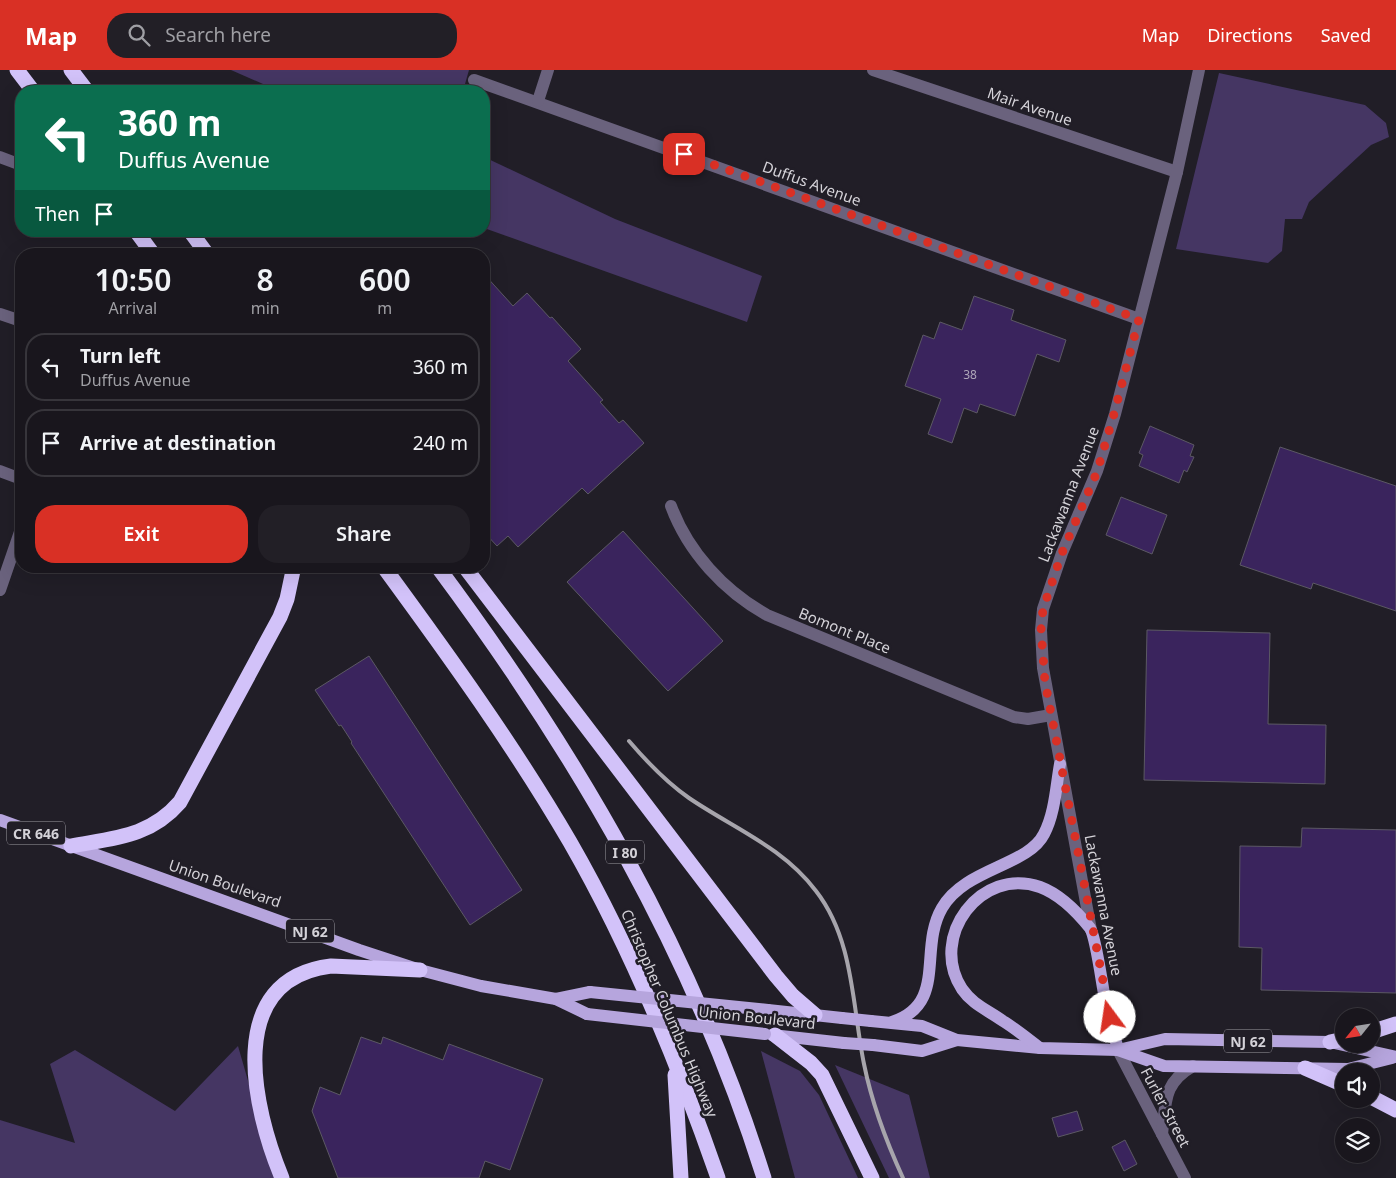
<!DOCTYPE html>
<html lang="en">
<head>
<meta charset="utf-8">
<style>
  :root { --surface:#19161d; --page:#221f26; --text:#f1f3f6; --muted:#9f9fa4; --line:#37353b; --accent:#d93025 }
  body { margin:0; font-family:"Noto Sans",sans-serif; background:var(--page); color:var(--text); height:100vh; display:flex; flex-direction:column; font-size:19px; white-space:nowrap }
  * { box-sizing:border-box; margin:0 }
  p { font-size:16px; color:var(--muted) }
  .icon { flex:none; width:28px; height:28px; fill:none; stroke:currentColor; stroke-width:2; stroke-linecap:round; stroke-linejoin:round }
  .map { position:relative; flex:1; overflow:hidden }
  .side { position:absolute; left:15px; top:178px; width:475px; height:325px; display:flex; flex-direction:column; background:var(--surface); border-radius:20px; box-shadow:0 5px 20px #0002,0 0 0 1px var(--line) }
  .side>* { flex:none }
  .guide { position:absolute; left:15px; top:15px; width:475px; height:152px; border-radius:20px; box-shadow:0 5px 20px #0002,0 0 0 1px var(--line); background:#0b6e4f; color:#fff; overflow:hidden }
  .needle { width:32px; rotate:240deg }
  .tools { position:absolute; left:1335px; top:938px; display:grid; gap:10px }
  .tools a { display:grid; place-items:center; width:45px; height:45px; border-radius:50%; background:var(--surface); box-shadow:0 5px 20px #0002,0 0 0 1px var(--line); font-size:25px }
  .pin { position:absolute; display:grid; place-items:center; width:42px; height:42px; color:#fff; margin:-21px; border-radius:10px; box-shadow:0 2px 8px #0006 }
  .me { position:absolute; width:55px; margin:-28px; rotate:346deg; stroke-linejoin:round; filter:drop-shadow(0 0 4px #0008) }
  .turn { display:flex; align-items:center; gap:18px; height:105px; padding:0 20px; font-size:22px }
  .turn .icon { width:65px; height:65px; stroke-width:2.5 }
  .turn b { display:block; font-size:35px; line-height:42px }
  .then { display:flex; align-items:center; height:48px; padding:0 20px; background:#0003; gap:10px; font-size:19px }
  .eta { display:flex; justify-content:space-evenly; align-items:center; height:85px; text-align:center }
  .eta b { font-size:30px; font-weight:600; line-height:35px }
  .button { display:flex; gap:10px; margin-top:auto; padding:10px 20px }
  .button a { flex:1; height:58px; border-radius:20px; background:var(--accent); color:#fff; font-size:20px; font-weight:600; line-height:58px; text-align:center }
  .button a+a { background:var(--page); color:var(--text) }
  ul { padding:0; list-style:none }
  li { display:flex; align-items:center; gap:15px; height:68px; margin:0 10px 8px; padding:0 10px; border:2px solid var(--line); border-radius:20px }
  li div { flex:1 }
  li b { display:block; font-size:19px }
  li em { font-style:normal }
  header { display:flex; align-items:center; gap:30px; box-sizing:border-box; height:70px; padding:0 25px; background:var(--accent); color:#fff }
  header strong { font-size:24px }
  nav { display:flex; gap:28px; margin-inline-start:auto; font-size:18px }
  .search { width:350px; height:45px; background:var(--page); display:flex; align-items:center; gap:12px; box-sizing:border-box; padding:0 18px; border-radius:20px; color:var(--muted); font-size:19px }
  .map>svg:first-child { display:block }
  .green { fill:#453663 }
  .building { fill:#3a245d; stroke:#5c5964 }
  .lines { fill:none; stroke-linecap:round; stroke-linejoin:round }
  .minor { stroke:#6a627d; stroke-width:12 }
  .major { stroke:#b6a5dd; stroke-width:12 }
  .highway { stroke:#d2c2f9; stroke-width:15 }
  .rail { stroke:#a7a5ac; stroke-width:4 }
  .major-bridge { stroke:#b6a5dd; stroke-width:12 }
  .route { stroke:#d93025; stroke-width:9; stroke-dasharray:0 16.2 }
  .labels { text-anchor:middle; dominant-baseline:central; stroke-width:5; stroke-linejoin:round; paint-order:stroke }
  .number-label { font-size:12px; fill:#aea6b9 }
  .shield { fill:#211e27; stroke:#9e9ca3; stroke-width:1 }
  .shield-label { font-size:14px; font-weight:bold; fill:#d4d2d8 }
  .street-label { font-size:15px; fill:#d4d2d8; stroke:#211e27 }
</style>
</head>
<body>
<header>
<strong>Map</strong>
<div class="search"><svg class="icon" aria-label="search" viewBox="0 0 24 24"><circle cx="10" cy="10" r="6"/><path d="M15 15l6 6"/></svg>Search here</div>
<nav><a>Map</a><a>Directions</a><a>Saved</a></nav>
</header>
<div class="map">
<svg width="1396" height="1108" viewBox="0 0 1396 1108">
  <rect width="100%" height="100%" fill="#211e27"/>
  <g class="green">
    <path d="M231,0H469L463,21H279Z"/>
    <path d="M1219,3L1365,35L1386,53L1389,67L1371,75L1309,132L1302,149H1285L1282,181L1268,193L1176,179Z"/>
    <path d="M484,87L615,149L762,206L747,252L484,158Z"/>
    <path d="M238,976L276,1108H0V1050L75,1073L50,994L75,980L175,1041Z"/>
    <path d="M761,981L800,1001L819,1025L858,1108H795Z"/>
    <path d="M835,995L909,1025L930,1108H889Z"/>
  </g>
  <g class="building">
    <path d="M484,204L513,236L527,223L550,248L552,247L581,279L568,291L603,330L600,332L619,353L623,350L644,373L588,424L582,418L518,477L508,466L497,476L484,462Z"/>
    <path d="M974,226L1014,240L1011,250L1066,270L1059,292L1037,284L1015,346L980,334L977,343L964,338L952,373L928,364L941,329L905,316L923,265L934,269L940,252L962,260Z"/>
    <path d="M1150,356L1194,375L1190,386L1194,387L1187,402L1184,400L1179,413L1139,396L1143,385L1139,383Z"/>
    <path d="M1280,377L1396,416V541L1313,513L1311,519L1240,495Z"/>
    <path d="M1121,427L1167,445L1152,484L1106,465Z"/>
    <path d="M623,461L723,571L668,621L567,512Z"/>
    <path d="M1147,560L1270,563L1268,654L1326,655L1325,714L1144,710Z"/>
    <path d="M369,586L522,820L470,855L351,673L352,672L341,655L339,656L315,620Z"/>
    <path d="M1302,758L1396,760V923L1261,920L1262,878L1239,877L1240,776L1301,777Z"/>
    <path d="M361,967L381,974L383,967L443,990L449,974L543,1009L510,1100L485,1091L479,1108H338L312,1041L320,1017L340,1025Z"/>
    <path d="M1077,1041L1083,1060L1058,1067L1052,1048Z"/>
    <path d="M1125,1070L1137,1094L1124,1101L1112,1077Z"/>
  </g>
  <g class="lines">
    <g class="minor">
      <path d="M873,0L1177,102"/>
      <path d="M474,10L1139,249"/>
      <path d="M538,31L548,0"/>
      <path d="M0,87L21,95"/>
      <path d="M0,244L21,251"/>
      <path d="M0,401L21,409"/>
      <path d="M671,436C688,482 724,521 767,545L1014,647L1028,649L1051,645"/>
      <path d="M0,520L21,459"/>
      <path d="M1091,860L1043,598L1041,560L1043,539L1062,483L1097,401L1115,344L1177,102L1199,0"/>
      <path d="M1118,980L1185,1108"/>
      <path d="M1162,1064C1166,1032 1163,1013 1193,996"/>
    </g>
    <g class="major">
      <path d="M0,750L359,880L420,900L481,916L556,929L587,944"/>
      <path d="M556,929L590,922"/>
      <path d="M768,940L842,948"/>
      <path d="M871,951L922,956L957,970L1040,978L1118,980L1165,969L1330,972L1396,987"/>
      <path d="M892,952C948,934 918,879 942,838C965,798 1028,796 1044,764C1055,743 1056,716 1060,694"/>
      <path d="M772,965L844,973"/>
      <path d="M873,975L922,981L957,970"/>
      <path d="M1040,978C1028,969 1016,959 1003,951C988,940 973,935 962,919C928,867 981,796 1040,817C1059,824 1078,843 1090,858C1096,867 1102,915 1105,929C1109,946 1114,963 1118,980"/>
      <path d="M1118,980L1164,996L1348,999L1392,988"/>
    </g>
    <g class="highway">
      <path d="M17,0L33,21"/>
      <path d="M71,0L87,21"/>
      <path d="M136,161L153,184"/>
      <path d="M190,161L207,184"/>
      <path d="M383,496C449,586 514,676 570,772C631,878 678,993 718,1108"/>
      <path d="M437,496C577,684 694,884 764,1108"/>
      <path d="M464,496L776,906L793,926L815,945"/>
      <path d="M71,776C114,768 150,767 180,732L280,547L287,529L294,496"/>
      <path d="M1371,962L1396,954"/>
      <path d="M775,965L811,993L822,1005L872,1108"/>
      <path d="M1330,972L1344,969"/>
      <path d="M1305,998L1344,1015"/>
      <path d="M675,1005L681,1108"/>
      <path d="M1371,1027L1396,1040"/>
      <path d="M282,1108C253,1038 223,909 331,896L420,900"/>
    </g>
    <path class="rail" d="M629,671C647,692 666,712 689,728C733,758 783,777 816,821C854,870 852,935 864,994C872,1034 886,1071 903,1108"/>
    <g class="major-bridge">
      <path d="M590,922L768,940"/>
      <path d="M587,944L765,964"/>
      <path d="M842,948L871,951"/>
      <path d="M844,973L873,975"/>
    </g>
  </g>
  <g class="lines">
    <path class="route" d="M684,84L1139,249L1114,344L1097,402L1062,483L1043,539L1041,560L1045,612L1110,947"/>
  </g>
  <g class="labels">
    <g class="number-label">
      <text x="970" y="304">38</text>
    </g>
    <g class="shield">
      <rect x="7" y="751.5" width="58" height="23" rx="4"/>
      <rect x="606" y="770.5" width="38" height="23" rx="4"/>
      <rect x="286" y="849.5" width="48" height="23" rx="4"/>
      <rect x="1224" y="959.5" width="48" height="23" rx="4"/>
    </g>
    <g class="shield-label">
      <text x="36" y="763">CR 646</text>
      <text x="625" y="782">I 80</text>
      <text x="310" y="861">NJ 62</text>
      <text x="1248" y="971">NJ 62</text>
    </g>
    <g class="street-label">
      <text transform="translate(1030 36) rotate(19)">Mair Avenue</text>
      <text transform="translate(812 113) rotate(20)">Duffus Avenue</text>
      <text transform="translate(1068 424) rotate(-69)">Lackawanna Avenue</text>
      <text transform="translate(845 560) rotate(22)">Bomont Place</text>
      <text transform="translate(225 813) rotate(19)">Union Boulevard</text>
      <text transform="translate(1104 835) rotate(79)">Lackawanna Avenue</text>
      <text transform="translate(670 943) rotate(67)">Christopher Columbus Highway</text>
      <text transform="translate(757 947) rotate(6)">Union Boulevard</text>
      <text transform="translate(1166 1037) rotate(62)">Furler Street</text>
    </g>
  </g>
</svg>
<div class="tools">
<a><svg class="needle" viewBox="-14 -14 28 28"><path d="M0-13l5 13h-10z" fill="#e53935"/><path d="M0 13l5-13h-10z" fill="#9f9fa4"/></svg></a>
<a><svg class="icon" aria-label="sound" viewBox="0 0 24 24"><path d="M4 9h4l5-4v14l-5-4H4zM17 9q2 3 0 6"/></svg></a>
<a><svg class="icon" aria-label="layers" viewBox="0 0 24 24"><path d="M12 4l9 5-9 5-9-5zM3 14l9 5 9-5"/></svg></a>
</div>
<div class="pin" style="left:684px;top:84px;background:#d93025"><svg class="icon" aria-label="arrive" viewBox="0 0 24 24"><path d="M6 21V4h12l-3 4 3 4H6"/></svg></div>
<svg class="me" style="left:1110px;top:947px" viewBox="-20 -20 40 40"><circle r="19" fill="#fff"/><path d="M0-13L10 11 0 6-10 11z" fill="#d93025"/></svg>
<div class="guide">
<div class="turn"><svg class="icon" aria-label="left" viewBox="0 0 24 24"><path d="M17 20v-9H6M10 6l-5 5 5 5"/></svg><div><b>360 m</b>Duffus Avenue</div></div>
<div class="then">Then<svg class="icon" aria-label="arrive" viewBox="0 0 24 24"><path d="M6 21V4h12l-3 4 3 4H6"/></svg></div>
</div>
<section class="side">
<div class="eta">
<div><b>10:50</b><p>Arrival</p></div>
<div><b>8</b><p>min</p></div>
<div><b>600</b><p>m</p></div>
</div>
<ul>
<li><svg class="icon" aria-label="left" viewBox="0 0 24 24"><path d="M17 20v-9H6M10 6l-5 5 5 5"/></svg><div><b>Turn left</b><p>Duffus Avenue</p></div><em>360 m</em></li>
<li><svg class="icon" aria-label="arrive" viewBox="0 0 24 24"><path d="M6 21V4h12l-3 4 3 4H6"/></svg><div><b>Arrive at destination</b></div><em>240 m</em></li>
</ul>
<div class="button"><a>Exit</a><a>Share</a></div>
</section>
</div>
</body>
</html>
